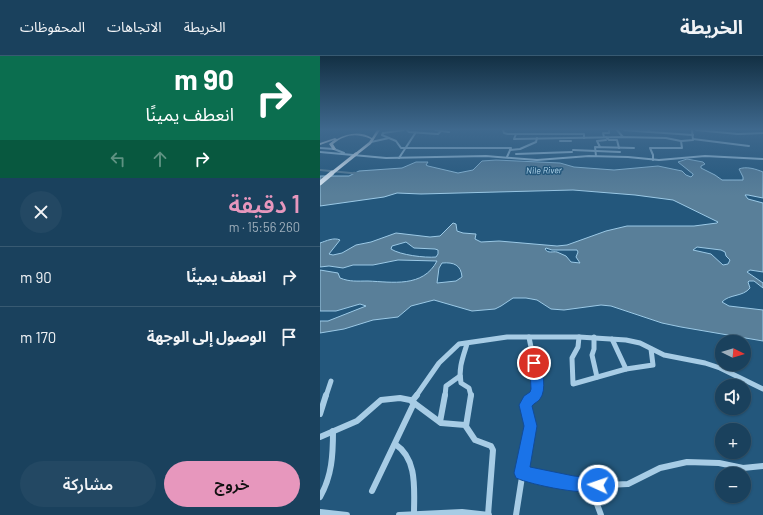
<!DOCTYPE html>
<html lang="ar">
<head>
<meta charset="utf-8">
<style>
  :root { --surface:#1a415d; --page:#234863; --text:#f1f3f6; --muted:#9fafbc; --line:#385a72; --accent:#e797bd }
  body { margin:0; font-family:Barlow,"Noto Sans Arabic",sans-serif; background:var(--page); color:var(--text); direction:rtl; height:100vh; display:flex; flex-direction:column; font-size:15px; white-space:nowrap }
  * { box-sizing:border-box; margin:0 }
  p { font-size:13px; color:var(--muted) }
  .icon { flex:none; width:22px; height:22px; fill:none; stroke:currentColor; stroke-width:2; stroke-linecap:round; stroke-linejoin:round }
  .map { position:relative; flex:1; overflow:hidden; direction:ltr }
  .side { display:flex; flex-direction:column; background:var(--surface); width:320px }
  .side>* { flex:none }
  .guide { background:#0b6e4f; color:#fff; overflow:hidden }
  .needle { width:26px; rotate:95deg }
  .fabs { position:absolute; left:395px; top:279px; display:grid; gap:8px }
  .fabs a { display:grid; place-items:center; width:36px; height:36px; border-radius:50%; background:var(--surface); box-shadow:0 1px 3px #0004,0 0 0 1px var(--line); font-size:20px }
  .pin { position:absolute; display:grid; place-items:center; width:34px; height:34px; color:#fff; margin:-17px; border:2px solid #fff; border-radius:50%; box-shadow:0 1px 4px #0007 }
  .me { position:absolute; width:44px; margin:-22px; rotate:273deg; stroke-linejoin:round; filter:drop-shadow(0 0 3px #0008) }
  .turn { display:flex; align-items:center; gap:14px; height:84px; padding:0 20px; font-size:18px }
  .turn .icon { width:52px; height:52px; stroke-width:2.5 }
  .turn b { display:block; font-size:28px; line-height:34px }
  .lanes { display:flex; align-items:center; height:38px; padding:0 20px; background:#0003; justify-content:center; gap:20px; direction:ltr }
  .lanes .off { opacity:.35 }
  .round { display:grid; place-items:center; flex:none; width:42px; height:42px; border-radius:21px; background:var(--page) }
  .headline { display:flex; align-items:center; justify-content:space-between; height:68px; padding:0 20px }
  h1 { font-size:24px; font-weight:600; line-height:30px; color:var(--accent) }
  .button { display:flex; gap:8px; margin-top:auto; padding:8px 20px }
  .button a { flex:1; height:46px; border-radius:24px; background:var(--accent); color:#111; font-size:16px; font-weight:600; line-height:46px; text-align:center }
  .button a+a { background:var(--page); color:var(--text) }
  ul { padding:0; list-style:none }
  li { display:flex; align-items:center; gap:12px; height:60px; padding:0 20px; border-top:1px solid var(--line) }
  li div { flex:1 }
  li b { display:block; font-size:15px }
  li em { font-style:normal }
  header { display:flex; align-items:center; gap:24px; box-sizing:border-box; height:56px; padding:0 20px; background:var(--surface); border-bottom:1px solid var(--line) }
  header strong { font-size:19px }
  nav { display:flex; gap:22px; margin-inline-start:auto; font-size:14px }
  main { display:flex; flex:1; min-height:0 }
  .map>svg:first-child { display:block }
  .water { fill:#597f99; stroke:#9bc9e6; fill-rule:evenodd }
  .lines { fill:none; stroke-linecap:round; stroke-linejoin:round }
  .canal-far1 { stroke:#597f99; stroke-width:2 }
  .canal { stroke:#597f99; stroke-width:2.5 }
  .minor-far2 { stroke:#a7cce5; stroke-width:2 }
  .minor-far1 { stroke:#a7cce5; stroke-width:5 }
  .minor { stroke:#a7cce5; stroke-width:6 }
  .primary { fill:#e8f3fd; fill-rule:evenodd }
  .primary-bridge-far1 { stroke:#e8f3fd; stroke-width:3.5 }
  .primary-bridge { stroke:#e8f3fd; stroke-width:4.5 }
  .route { fill:#1a73e8; stroke:#114b97 }
  .labels { text-anchor:middle; dominant-baseline:central; stroke-width:3; stroke-linejoin:round; paint-order:stroke }
  .far-water-label { font-size:9px; font-style:italic; fill:#b2d6ed; stroke:#23577c }
</style>
</head>
<body>
<header>
<strong>الخريطة</strong>
<nav><a>الخريطة</a><a>الاتجاهات</a><a>المحفوظات</a></nav>
</header>
<main>
<div class="map">
<svg width="443" height="459" viewBox="0 0 443 459">
  <rect width="100%" height="100%" fill="#23577c"/>
  <path class="water" d="M367,103L383,106L385,108L381,110V112L395,119L402,124H423V121L419,113C426,110 436,113 443,116V142L428,139H425L428,143L443,147V216L430,214L427,216L443,227V232L434,225H429L428,226L430,232C423,241 409,238 402,246L409,250L443,254V285L361,271L342,267L291,250L281,249L244,254L231,253L217,244L206,242H193L181,250L175,253L152,255L114,244L91,250L78,261L53,264L24,273L0,277V265H8L46,250L40,248L16,255H0V214L18,217L20,222C30,226 37,225 48,225C72,226 103,232 117,205L78,204L53,209H33L23,212L9,210L0,211V187C6,185 14,181 20,184L9,198L13,199L22,197L36,189L51,186L76,177L110,181L120,180L133,167L136,168L137,175L143,177L156,178L155,183L161,186L179,185L237,190L247,189L286,175L307,170H374L397,167L398,166L353,144L315,139L253,134L101,138L77,137L64,141L0,150V120H29L39,115L82,112L96,106H108L106,109L108,110L138,117L153,114L162,105L176,104L240,107L254,111L294,114L338,110L362,115L366,119L371,121L373,119V118L358,106ZM86,186L94,192L115,193L118,194V198L116,201C105,202 80,199 71,193L72,190ZM377,191L401,194L405,196L406,200L410,204L408,208L403,209L391,198L373,194ZM226,192L232,194H257L258,196L256,201L260,207L251,206L246,200L237,196C233,195 228,198 225,193ZM122,207C134,206 141,209 142,221L136,225L117,227L119,212Z"/>
  <g class="lines">
    <path class="canal-far1" d="M0,114L41,118"/>
    <path class="canal" d="M34,117L41,118"/>
    <g class="minor-far2">
      <path d="M87,74L89,76L118,78L121,75"/>
      <path d="M115,74L129,76"/>
      <path d="M183,74L184,77L188,78H264V82"/>
      <path d="M297,74L303,81"/>
      <path d="M304,74L329,76"/>
      <path d="M328,74L330,76L373,79"/>
      <path d="M376,74L418,78L443,77"/>
      <path d="M63,77L62,79L76,85L81,92H191L187,101"/>
      <path d="M63,77L84,74"/>
      <path d="M196,78L194,83L303,81L346,82L361,85"/>
      <path d="M284,81L283,77H289V74"/>
      <path d="M286,81L289,84H297L299,92"/>
      <path d="M373,83L429,90"/>
      <path d="M240,85H251"/>
      <path d="M51,86L69,82"/>
      <path d="M280,91L277,85L286,84"/>
      <path d="M0,92L14,93L24,97"/>
      <path d="M190,94L200,93L216,86L217,82"/>
      <path d="M253,94L300,96"/>
      <path d="M0,96L66,102L166,100L217,104L269,100L308,101L339,104L385,100L443,103"/>
      <path d="M196,98L252,96"/>
      <path d="M276,100L275,91L314,92"/>
      <path d="M79,102L96,76"/>
      <path d="M333,104V99L330,92H362L361,85L373,84L372,74"/>
    </g>
    <g class="minor-far1">
      <path d="M209,281C212,300 221,321 215,340"/>
      <path d="M259,281L258,291L252,302L253,328L306,313"/>
      <path d="M274,281V293L272,299L277,321"/>
      <path d="M292,283L306,313L333,309L331,293"/>
      <path d="M147,288C143,301 138,313 141,327L149,332L151,340"/>
      <path d="M6,340L11,325"/>
      <path d="M96,340L119,307L139,288L187,281H259L306,284L320,287L344,299L385,307L400,312L443,333"/>
      <path d="M125,340L126,330L140,320"/>
    </g>
    <g class="minor">
      <path d="M92,345L97,339"/>
      <path d="M0,358L6,339"/>
      <path d="M120,366L125,339"/>
      <path d="M146,370L151,339"/>
      <path d="M0,381L37,365L61,344L80,342L90,344L121,367L145,369L155,384L171,390L173,394L168,459"/>
      <path d="M75,388C98,403 94,434 94,458"/>
      <path d="M202,417L254,428L287,429L308,428L340,412L367,406L399,407L423,412L443,410"/>
      <path d="M270,429L281,459"/>
      <path d="M52,435L94,347"/>
      <path d="M0,441C12,420 13,399 13,375"/>
      <path d="M0,456L27,459"/>
      <path d="M79,459L142,456L169,459"/>
      <path d="M196,459L210,370L206,349L215,339"/>
    </g>
    <path class="primary" d="M57,74H60L51,88L37,99L34,98L49,86L51,83C36,77 26,78 13,88L16,93L14,94H13L9,88L14,84L0,89V87L15,82L17,83C28,77 41,75 52,82Z"/>
    <path class="primary-bridge-far1" d="M11,118L36,98"/>
    <path class="primary-bridge" d="M0,127L12,117"/>
  </g>
  <linearGradient id="sky" x2="0" y2="1"><stop stop-color="#133044"/><stop offset="0.53" stop-color="#3f698e"/><stop offset="1" stop-color="#3f698e" stop-opacity="0"/></linearGradient>
  <rect width="443" height="139" fill="url(#sky)"/>
  <path class="route" d="M214,303L218,304C223,314 227,334 220,343C218,346 214,347 212,350L217,370L210,411L254,420L278,422L284,424L286,429L284,434C269,441 212,429 196,422L194,417L204,370L199,349L204,340L210,336L211,333L210,312L208,307L210,304Z"/>
  <g class="labels">
    <g class="far-water-label">
      <text transform="translate(224 114) rotate(-1)">Nile River</text>
    </g>
  </g>
</svg>
<div class="fabs">
<a><svg class="needle" viewBox="-14 -14 28 28"><path d="M0-13l5 13h-10z" fill="#e53935"/><path d="M0 13l5-13h-10z" fill="#9fafbc"/></svg></a>
<a><svg class="icon" aria-label="sound" viewBox="0 0 24 24"><path d="M4 9h4l5-4v14l-5-4H4zM17 9q2 3 0 6"/></svg></a>
<a>+</a>
<a>−</a>
</div>
<div class="pin" style="left:214px;top:307px;background:#d93025"><svg class="icon" aria-label="arrive" viewBox="0 0 24 24"><path d="M6 21V4h12l-3 4 3 4H6"/></svg></div>
<svg class="me" style="left:278px;top:429px" viewBox="-20 -20 40 40"><circle r="17" fill="#1a73e8" stroke="#fff" stroke-width="3"/><path d="M0-11L8 9 0 5-8 9z" fill="#fff"/></svg>
</div>
<section class="side">
<div class="guide">
<div class="turn"><svg class="icon" aria-label="right" viewBox="0 0 24 24"><path d="M7 20v-9h11M14 6l5 5-5 5"/></svg><div><b>90 m</b>انعطف يمينًا</div></div>
<div class="lanes"><svg class="icon off" aria-label="left" viewBox="0 0 24 24"><path d="M17 20v-9H6M10 6l-5 5 5 5"/></svg><svg class="icon off" aria-label="ahead" viewBox="0 0 24 24"><path d="M12 20V5M6 11l6-6 6 6"/></svg><svg class="icon" aria-label="right" viewBox="0 0 24 24"><path d="M7 20v-9h11M14 6l5 5-5 5"/></svg></div>
</div>
<div class="headline"><div><h1>1 دقيقة</h1><p>260 m · 15:56</p></div><a class="round"><svg class="icon" aria-label="close" viewBox="0 0 24 24"><path d="M6 6l12 12M18 6L6 18"/></svg></a></div>
<ul>
<li><svg class="icon" aria-label="right" viewBox="0 0 24 24"><path d="M7 20v-9h11M14 6l5 5-5 5"/></svg><div><b>انعطف يمينًا</b></div><em>90 m</em></li>
<li><svg class="icon" aria-label="arrive" viewBox="0 0 24 24"><path d="M6 21V4h12l-3 4 3 4H6"/></svg><div><b>الوصول إلى الوجهة</b></div><em>170 m</em></li>
</ul>
<div class="button"><a>خروج</a><a>مشاركة</a></div>
</section>
</main>
</body>
</html>
